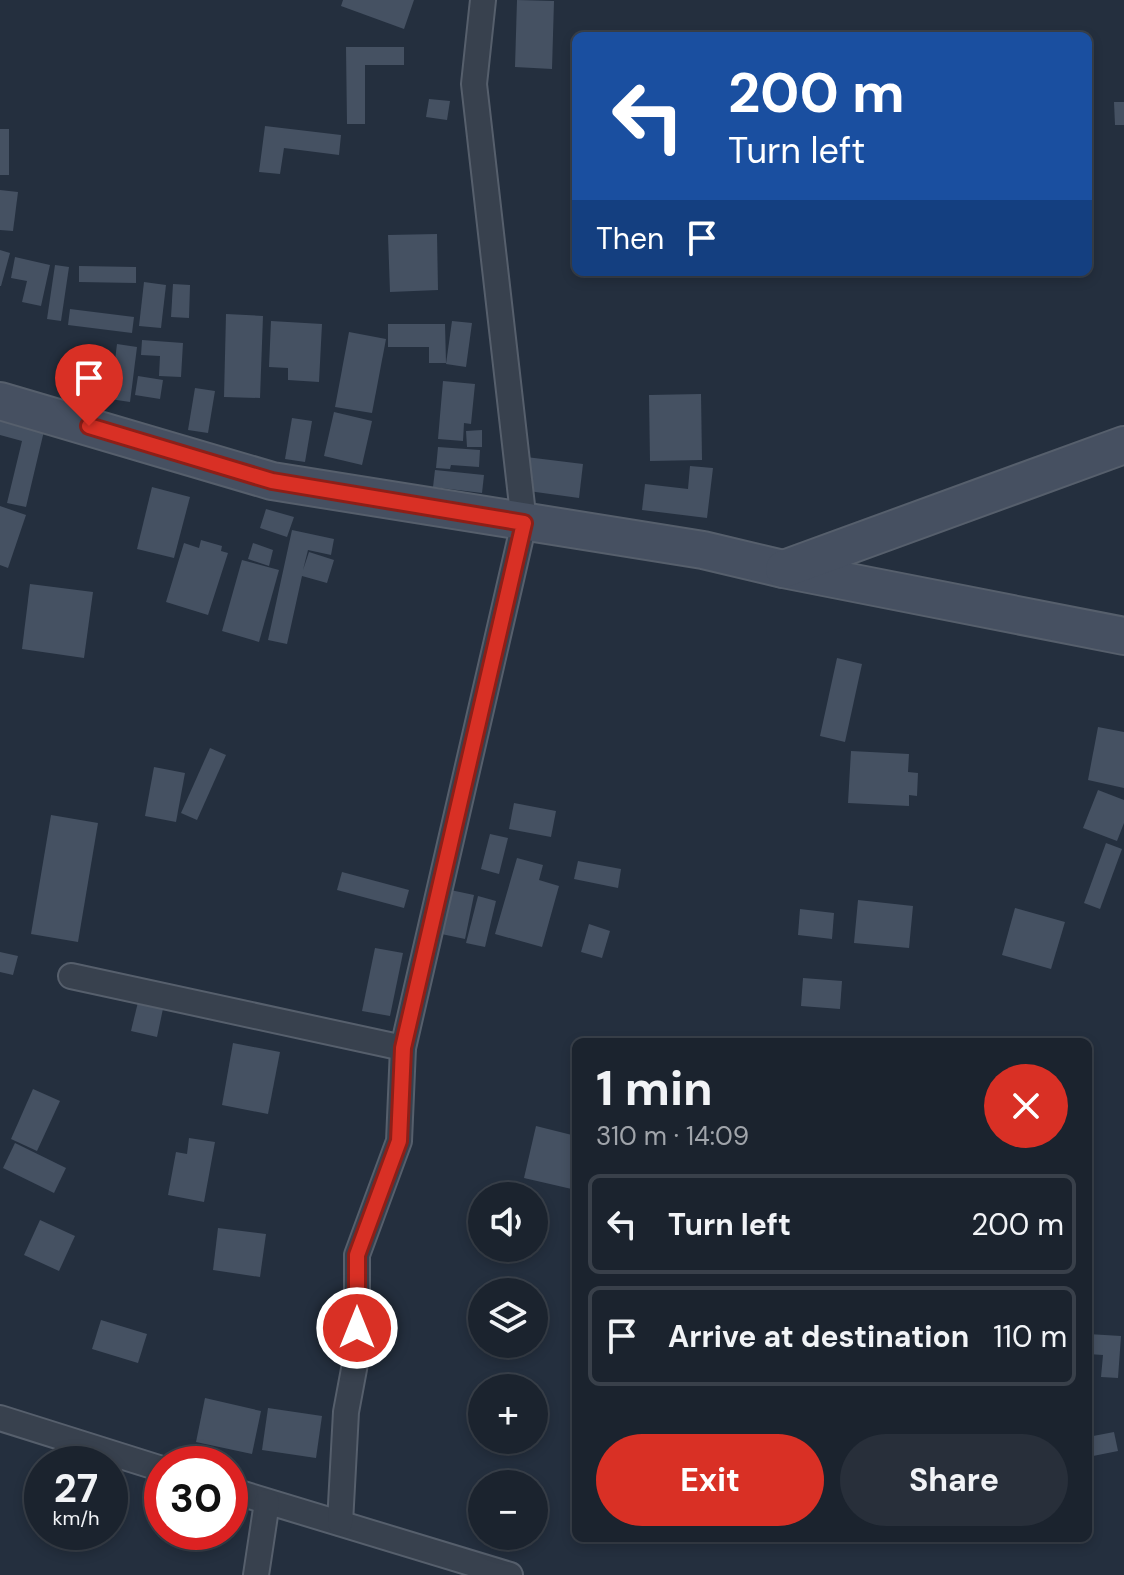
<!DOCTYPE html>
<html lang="en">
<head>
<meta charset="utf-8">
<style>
  :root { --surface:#1b232e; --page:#282f3a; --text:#f1f3f6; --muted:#a0a4aa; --line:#39404a; --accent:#d93025 }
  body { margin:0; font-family:"DM Sans",sans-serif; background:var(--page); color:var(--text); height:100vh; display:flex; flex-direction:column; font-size:30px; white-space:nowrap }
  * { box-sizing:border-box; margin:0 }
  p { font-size:26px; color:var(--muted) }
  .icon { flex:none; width:44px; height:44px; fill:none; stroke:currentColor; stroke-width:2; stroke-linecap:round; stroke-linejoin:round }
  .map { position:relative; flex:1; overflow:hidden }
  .details { position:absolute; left:572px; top:1038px; width:520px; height:504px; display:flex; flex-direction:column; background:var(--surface); border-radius:12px; box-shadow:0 4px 12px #0003,0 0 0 2px var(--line) }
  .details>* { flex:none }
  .banner { position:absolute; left:572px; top:32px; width:520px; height:244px; border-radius:12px; box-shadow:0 4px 12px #0003,0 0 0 2px var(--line); background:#1a4fa0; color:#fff; overflow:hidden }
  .fabs { position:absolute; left:468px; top:1182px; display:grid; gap:16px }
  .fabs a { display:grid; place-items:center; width:80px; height:80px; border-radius:50%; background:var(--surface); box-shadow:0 4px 12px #0003,0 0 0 2px var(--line); font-size:40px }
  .speed { position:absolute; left:24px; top:1446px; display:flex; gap:16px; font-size:40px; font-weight:700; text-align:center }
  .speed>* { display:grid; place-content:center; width:104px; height:104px; border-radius:50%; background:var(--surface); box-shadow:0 4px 12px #0003,0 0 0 2px var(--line); line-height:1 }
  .speed small { font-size:20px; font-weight:400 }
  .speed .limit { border:12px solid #d22; background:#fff; color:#111 }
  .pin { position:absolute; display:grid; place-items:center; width:68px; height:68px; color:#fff; margin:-82px -34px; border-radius:50% 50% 50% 0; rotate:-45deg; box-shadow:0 0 8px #0007 }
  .pin .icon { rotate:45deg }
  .me { position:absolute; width:88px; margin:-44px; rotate:0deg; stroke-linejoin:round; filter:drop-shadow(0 0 6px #0008) }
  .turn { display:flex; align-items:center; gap:28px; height:168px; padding:0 24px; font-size:36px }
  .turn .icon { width:104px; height:104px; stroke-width:2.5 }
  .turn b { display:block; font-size:56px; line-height:68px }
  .then { display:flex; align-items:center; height:76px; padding:0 24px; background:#0003; gap:16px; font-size:30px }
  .round { display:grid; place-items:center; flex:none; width:84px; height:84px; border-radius:42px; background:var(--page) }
  .headline { display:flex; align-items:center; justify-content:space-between; height:136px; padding:0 24px }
  h1 { font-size:48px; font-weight:700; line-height:60px }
  .cta { display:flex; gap:16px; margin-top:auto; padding:16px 24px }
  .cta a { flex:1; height:92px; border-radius:48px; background:var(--accent); color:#fff; font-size:32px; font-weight:700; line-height:92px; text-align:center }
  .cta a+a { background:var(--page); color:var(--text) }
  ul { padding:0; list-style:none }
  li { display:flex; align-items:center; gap:24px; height:100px; margin:0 16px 12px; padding:0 8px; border:4px solid var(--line); border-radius:12px }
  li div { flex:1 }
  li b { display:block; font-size:30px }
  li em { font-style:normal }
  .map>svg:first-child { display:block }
  .building { fill:#455162 }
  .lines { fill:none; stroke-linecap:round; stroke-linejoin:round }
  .street-casing { stroke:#565f6c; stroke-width:28 }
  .secondary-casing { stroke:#565f6c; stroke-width:40 }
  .street { stroke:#38414e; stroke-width:24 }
  .secondary { stroke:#465061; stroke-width:36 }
  .route-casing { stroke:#8d1f18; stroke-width:20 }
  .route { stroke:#d93025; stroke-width:14 }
</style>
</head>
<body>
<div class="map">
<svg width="1124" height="1575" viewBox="0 0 1124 1575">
  <rect width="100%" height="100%" fill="#242f3e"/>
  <g class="building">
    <path d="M343,0H414L404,29L341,6Z"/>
    <path d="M517,0L554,1L552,69L515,67Z"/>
    <path d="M346,47H404V65H365V124H347Z"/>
    <path d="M429,99L450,101L447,120L426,117Z"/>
    <path d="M1114,102H1124V125H1115Z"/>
    <path d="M265,126L341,135L339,155L284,148L280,174L259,172Z"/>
    <rect x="0" y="129" width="9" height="46"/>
    <path d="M0,190L18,192L13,231L0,230Z"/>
    <path d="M437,234L438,290L390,292L388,235Z"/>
    <path d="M0,250L10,253L1,286H0Z"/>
    <path d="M15,257L50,265L41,306L22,302L27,281L11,278Z"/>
    <path d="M55,265L69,267L61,321L47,319Z"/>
    <path d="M79,266L136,267V283L79,282Z"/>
    <path d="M144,282L166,285L161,328L139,326Z"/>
    <path d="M173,284L190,285L189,318L171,317Z"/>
    <path d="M70,309L134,317L132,333L68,325Z"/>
    <path d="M226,314L263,316L260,398L224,397Z"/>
    <path d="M271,321L322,324L319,382L288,380V368L269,367Z"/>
    <path d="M452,321L472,323L466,367L446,364Z"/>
    <path d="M388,324H445L446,363H429V347H388Z"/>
    <path d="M349,332L386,339L372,413L335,407Z"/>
    <path d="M142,340L183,343L181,377L159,376L160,356L141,355Z"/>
    <path d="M117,344L137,347L130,402L110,399Z"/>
    <path d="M138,376L163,380L160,399L135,395Z"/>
    <path d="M443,381L475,384L471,424L464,423L463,441L438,439Z"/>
    <path d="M195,388L215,391L208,433L188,430Z"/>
    <path d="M701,394L702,460L650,461L649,395Z"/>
    <path d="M334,412L372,421L362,465L324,456Z"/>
    <path d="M292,418L312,421L305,462L285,459Z"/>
    <path d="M0,421L44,431L26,507L7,503L22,441L0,435Z"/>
    <path d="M482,430V447H467L466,431Z"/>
    <path d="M438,447L480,450L479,467L451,465L450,469L436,468Z"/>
    <path d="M518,456L583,464L579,498L514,489Z"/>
    <path d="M690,466L713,468L707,518L642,510L645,484L688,489Z"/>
    <path d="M435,470L484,475L482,493L433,487Z"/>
    <path d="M152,487L190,497L174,558L137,549Z"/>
    <path d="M0,506L26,515L8,568L0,565Z"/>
    <path d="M266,509L294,517L287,537L260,528Z"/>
    <path d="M292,530L334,539L331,555L308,550L303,570L309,552L334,560L327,583L302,576L287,644L268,640Z"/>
    <path d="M201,540L222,546L221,551L228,553L208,615L166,602L184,543L199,548Z"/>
    <path d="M253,543L273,550L269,566L248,559Z"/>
    <path d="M242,560L279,570L259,642L222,631Z"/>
    <path d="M30,584L93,592L84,658L22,649Z"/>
    <path d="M837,658L862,664L845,742L820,736Z"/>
    <path d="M1098,727L1124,732V788L1088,780Z"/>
    <path d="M210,748L226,755L197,820L181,813Z"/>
    <path d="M851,751L909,754L908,772L918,773L917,796L909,795V806L848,803Z"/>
    <path d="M154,767L185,773L176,822L145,816Z"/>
    <path d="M1098,790L1124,800V823L1117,841L1083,828Z"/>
    <path d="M514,803L556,811L551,837L509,829Z"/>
    <path d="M51,815L98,823L78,942L31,934Z"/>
    <path d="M490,834L508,838L499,874L481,869Z"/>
    <path d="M1106,843L1122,849L1100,909L1084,903Z"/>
    <path d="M517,858L543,865L539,880L559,886L542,947L495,934Z"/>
    <path d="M578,861L621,869L618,888L574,879Z"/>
    <path d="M342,872L409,890L404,908L337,890Z"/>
    <path d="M441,888L474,895L465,939L432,932Z"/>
    <path d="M478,896L496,901L485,947L466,943Z"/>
    <path d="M858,900L913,906L909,948L854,943Z"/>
    <path d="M1015,908L1065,922L1051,969L1002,955Z"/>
    <path d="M800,909L834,913L832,939L798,935Z"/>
    <path d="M589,924L610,931L602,958L581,952Z"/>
    <path d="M375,948L403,953L390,1016L362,1011Z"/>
    <path d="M0,952L18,956L13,975L0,972Z"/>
    <path d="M803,978L842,981L840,1009L801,1006Z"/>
    <path d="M139,998L164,1004L157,1037L131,1031Z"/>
    <path d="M233,1043L280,1052L268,1114L222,1105Z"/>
    <path d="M33,1089L60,1101L37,1151L11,1139Z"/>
    <path d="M536,1126L576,1136V1190L524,1178Z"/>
    <path d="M189,1138L215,1142L204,1202L168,1195L176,1152L187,1154Z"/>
    <path d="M15,1143L66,1168L54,1193L3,1168Z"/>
    <path d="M40,1220L75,1236L59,1271L24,1255Z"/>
    <path d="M218,1228L266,1234L260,1277L213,1270Z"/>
    <path d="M101,1320L147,1334L138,1363L92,1349Z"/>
    <path d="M1088,1334L1121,1336L1118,1378L1101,1377L1103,1355L1088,1354Z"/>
    <path d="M205,1398L261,1411L252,1454L196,1442Z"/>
    <path d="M268,1408L322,1416L316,1458L262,1450Z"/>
    <path d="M1114,1432L1118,1451L1088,1457V1437Z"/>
  </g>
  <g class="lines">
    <defs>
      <g id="street">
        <path d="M71,976L403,1048"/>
        <path d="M0,1418L162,1469"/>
        <path d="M230,1490L510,1575"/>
        <path d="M340,1523L346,1412L357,1353V1255L399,1141L403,1048L524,523L474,84L483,0"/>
        <path d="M256,1575L267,1502"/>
      </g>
      <g id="secondary">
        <path d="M0,401L272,481L703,550L783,569L1124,636"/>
        <path d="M784,569L1124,445"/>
      </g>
    </defs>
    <use href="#street" class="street-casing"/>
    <use href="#secondary" class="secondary-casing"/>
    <use href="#street" class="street"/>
    <use href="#secondary" class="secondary"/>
  </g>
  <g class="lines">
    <defs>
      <path id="route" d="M89,426L272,481L524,523L403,1048L399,1141L357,1255V1328"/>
    </defs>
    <use href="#route" class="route-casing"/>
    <use href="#route" class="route"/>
  </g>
</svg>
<div class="fabs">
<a><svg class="icon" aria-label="sound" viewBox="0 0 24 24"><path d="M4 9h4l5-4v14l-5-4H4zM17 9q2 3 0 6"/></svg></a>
<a><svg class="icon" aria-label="layers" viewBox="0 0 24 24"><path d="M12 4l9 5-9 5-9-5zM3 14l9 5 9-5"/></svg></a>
<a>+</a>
<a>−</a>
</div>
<div class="speed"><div>27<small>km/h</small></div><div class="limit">30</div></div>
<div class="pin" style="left:89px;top:426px;background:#d93025"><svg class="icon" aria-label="arrive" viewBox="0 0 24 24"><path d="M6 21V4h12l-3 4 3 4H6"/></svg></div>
<svg class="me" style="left:357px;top:1328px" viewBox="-20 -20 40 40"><circle r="17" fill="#d93025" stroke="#fff" stroke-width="3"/><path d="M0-11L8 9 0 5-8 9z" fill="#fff"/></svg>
<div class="banner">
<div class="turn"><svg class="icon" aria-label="left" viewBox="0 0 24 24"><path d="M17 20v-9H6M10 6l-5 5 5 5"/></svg><div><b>200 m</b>Turn left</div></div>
<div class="then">Then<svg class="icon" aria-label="arrive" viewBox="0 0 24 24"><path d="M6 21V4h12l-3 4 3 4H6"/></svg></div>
</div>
<section class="details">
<div class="headline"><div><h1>1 min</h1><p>310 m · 14:09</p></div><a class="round" style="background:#d93025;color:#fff"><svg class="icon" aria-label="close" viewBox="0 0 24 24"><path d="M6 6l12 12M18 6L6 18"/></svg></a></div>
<ul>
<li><svg class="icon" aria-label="left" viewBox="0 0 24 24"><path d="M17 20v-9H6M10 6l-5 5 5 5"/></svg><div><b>Turn left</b></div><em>200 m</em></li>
<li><svg class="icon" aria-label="arrive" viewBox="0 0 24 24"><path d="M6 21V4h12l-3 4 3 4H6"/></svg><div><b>Arrive at destination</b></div><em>110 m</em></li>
</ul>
<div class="cta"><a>Exit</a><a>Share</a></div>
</section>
</div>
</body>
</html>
